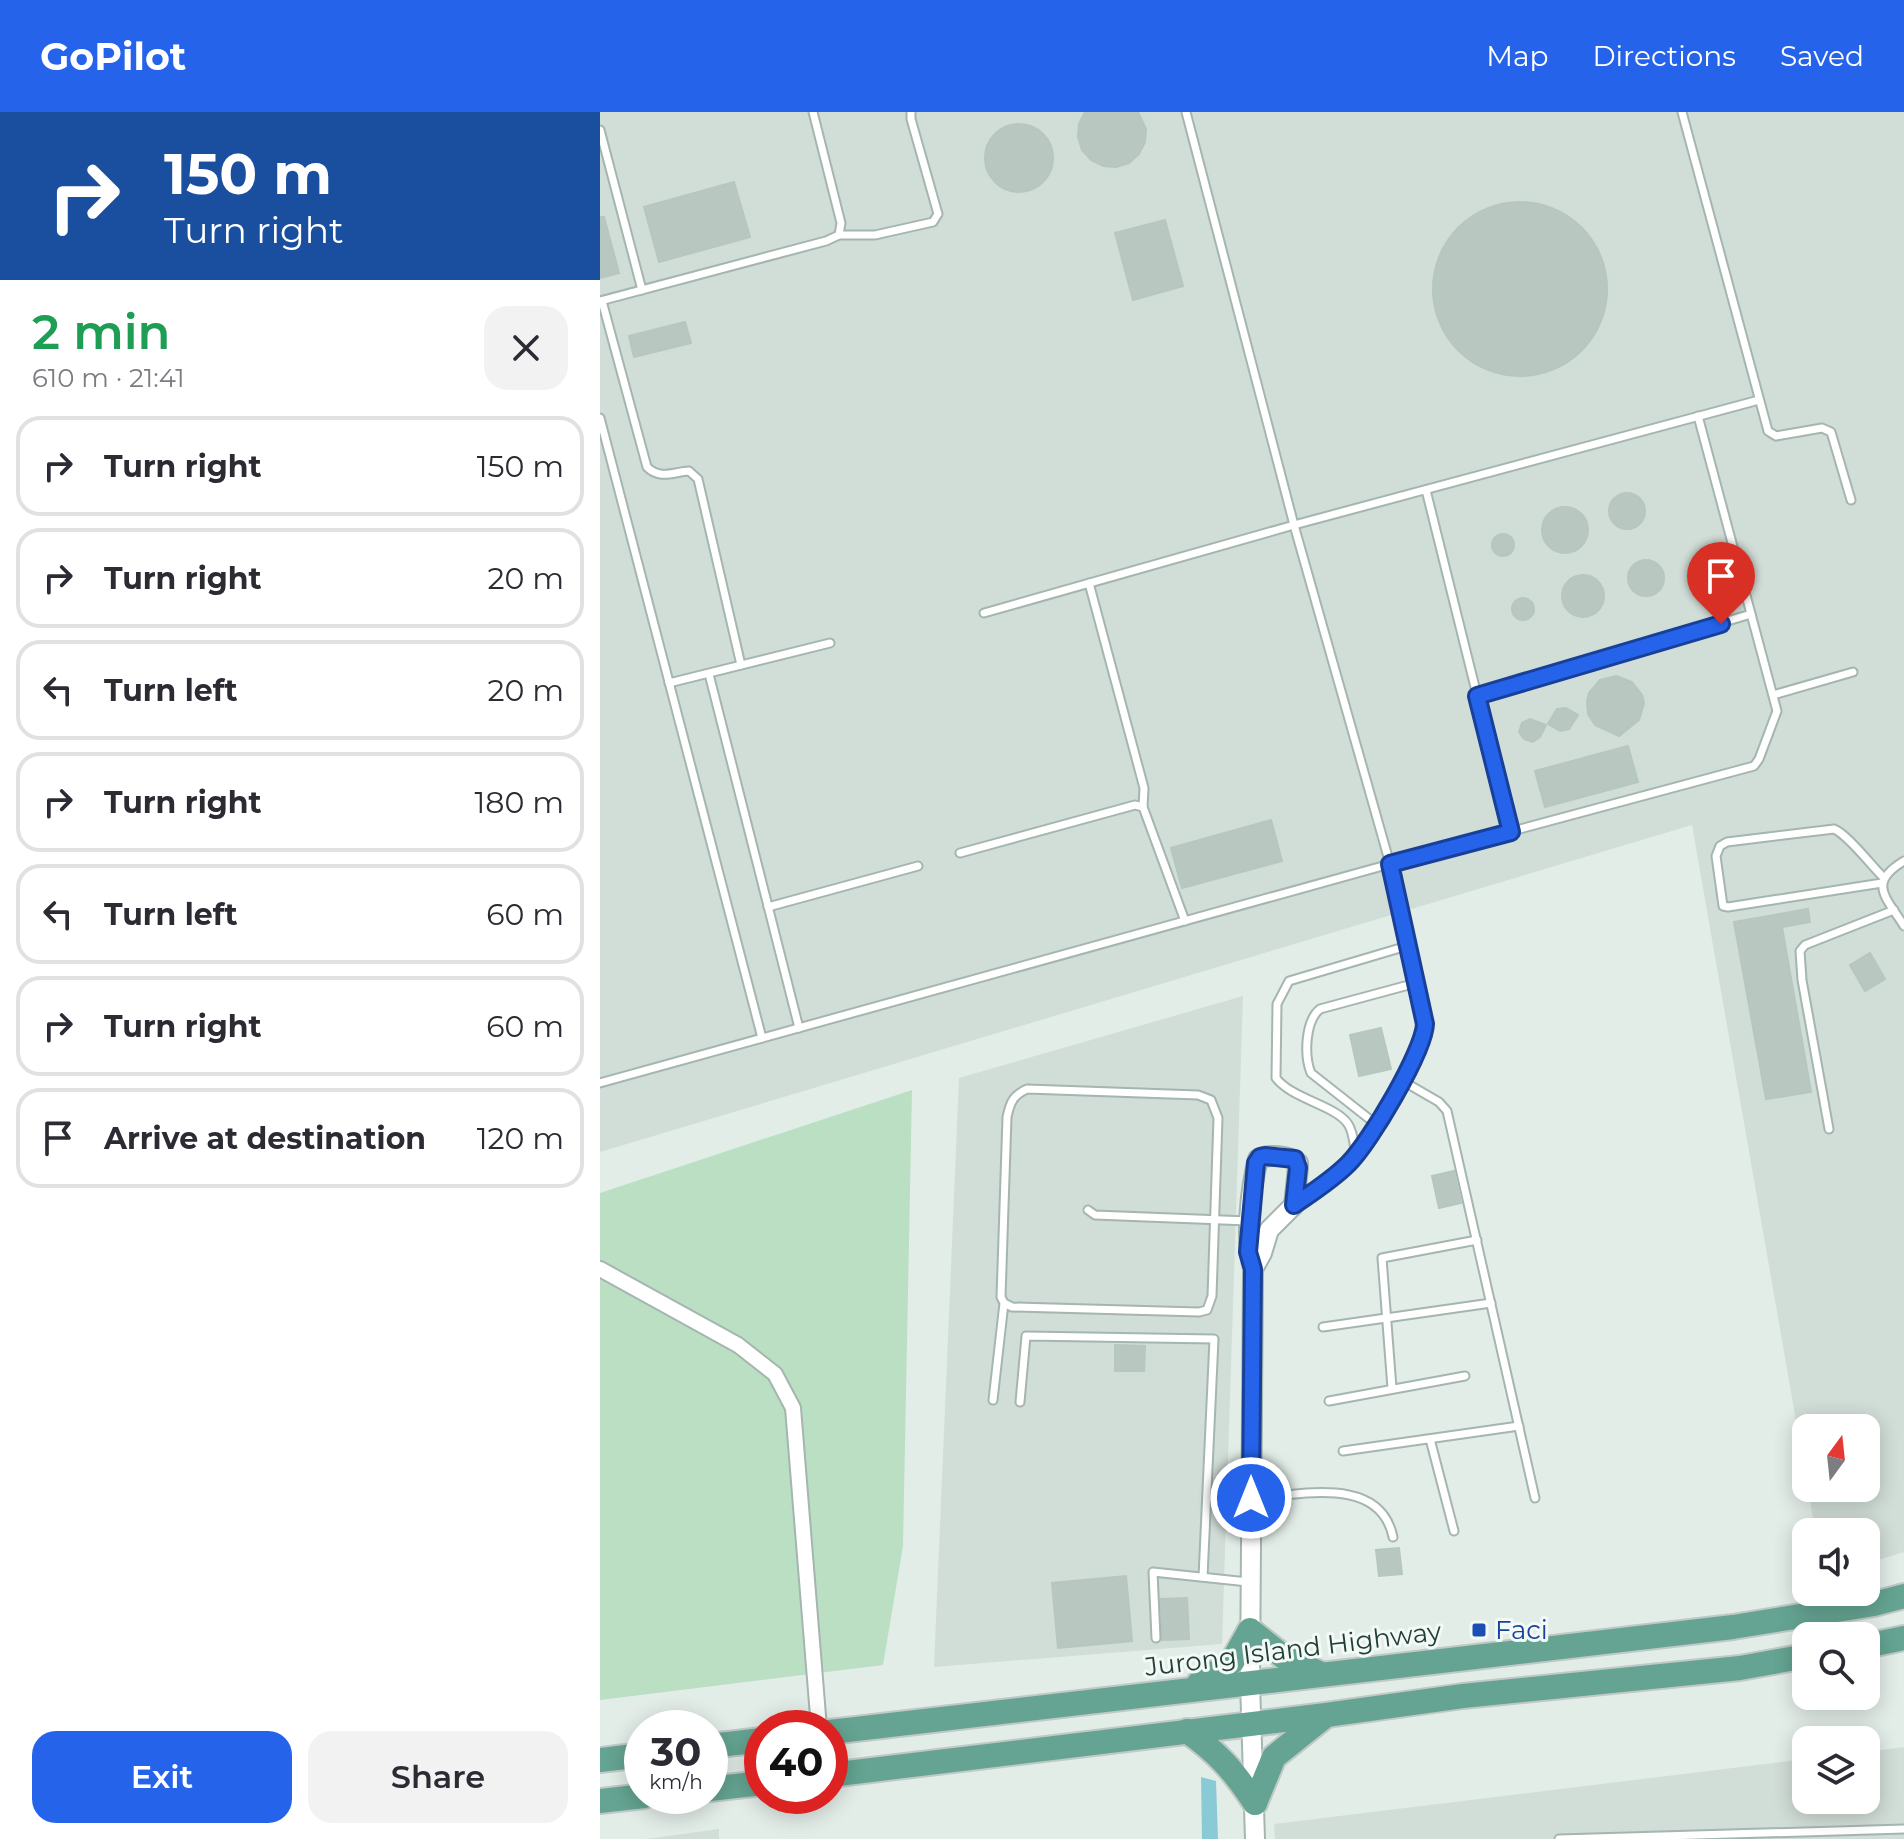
<!DOCTYPE html>
<html lang="en">
<head>
<meta charset="utf-8">
<style>
  :root { --surface:#fff; --page:#f2f2f3; --text:#2b2b33; --muted:#7c7c81; --line:#e1e1e2; --accent:#2563eb }
  body { margin:0; font-family:Montserrat,sans-serif; background:var(--page); color:var(--text); height:100vh; display:flex; flex-direction:column; font-size:30px; white-space:nowrap }
  * { box-sizing:border-box; margin:0 }
  p { font-size:26px; color:var(--muted) }
  .icon { flex:none; width:44px; height:44px; fill:none; stroke:currentColor; stroke-width:2; stroke-linecap:round; stroke-linejoin:round }
  .map { position:relative; flex:1; overflow:hidden }
  .details { display:flex; flex-direction:column; background:var(--surface); width:600px }
  .details>* { flex:none }
  .banner { background:#1a4fa0; color:#fff; overflow:hidden }
  .needle { width:52px; rotate:15deg }
  .buttons { position:absolute; left:1192px; top:1302px; display:grid; gap:16px }
  .buttons a { display:grid; place-items:center; width:88px; height:88px; border-radius:16px; background:var(--surface); box-shadow:0 4px 20px #0003; font-size:40px }
  .speed { position:absolute; left:24px; top:1598px; display:flex; gap:16px; font-size:40px; font-weight:700; text-align:center }
  .speed>* { display:grid; place-content:center; width:104px; height:104px; border-radius:50%; background:var(--surface); box-shadow:0 4px 20px #0003; line-height:1 }
  .speed small { font-size:20px; font-weight:400 }
  .speed .limit { border:12px solid #d22; background:#fff; color:#111 }
  .pin { position:absolute; display:grid; place-items:center; width:68px; height:68px; color:#fff; margin:-82px -34px; border-radius:50% 50% 50% 0; rotate:-45deg; box-shadow:0 0 8px #0007 }
  .pin .icon { rotate:45deg }
  .me { position:absolute; width:88px; margin:-44px; rotate:0deg; stroke-linejoin:round; filter:drop-shadow(0 0 6px #0008) }
  .turn { display:flex; align-items:center; gap:28px; height:168px; padding:0 32px; font-size:36px }
  .turn .icon { width:104px; height:104px; stroke-width:2.5 }
  .turn b { display:block; font-size:56px; line-height:68px }
  .round { display:grid; place-items:center; flex:none; width:84px; height:84px; border-radius:24px; background:var(--page) }
  .headline { display:flex; align-items:center; justify-content:space-between; height:136px; padding:0 32px }
  h1 { font-size:48px; font-weight:600; line-height:60px; color:#1e9e55 }
  .cta { display:flex; gap:16px; margin-top:auto; padding:16px 32px }
  .cta a { flex:1; height:92px; border-radius:24px; background:var(--accent); color:#fff; font-size:32px; font-weight:600; line-height:92px; text-align:center }
  .cta a+a { background:var(--page); color:var(--text) }
  ul { padding:0; list-style:none }
  li { display:flex; align-items:center; gap:24px; height:100px; margin:0 16px 12px; padding:0 16px; border:4px solid var(--line); border-radius:24px }
  li div { flex:1 }
  li b { display:block; font-size:30px }
  li em { font-style:normal }
  header { display:flex; align-items:center; gap:48px; box-sizing:border-box; height:112px; padding:0 40px; background:var(--accent); color:#fff }
  header strong { font-size:38px }
  nav { display:flex; gap:44px; margin-inline-start:auto; font-size:28px }
  main { display:flex; flex:1; min-height:0 }
  .map>svg:first-child { display:block }
  .built { fill:#d1ddd7 }
  .green { fill:#bbdfc3 }
  .water { fill:#89cbd4 }
  .building { fill:#b8c8c1; stroke:#b5c7bf; stroke-width:2 }
  .lines { fill:none; stroke-linecap:round; stroke-linejoin:round }
  .service-casing { stroke:#a5b5af; stroke-width:11 }
  .minor-casing { stroke:#a5b5af; stroke-width:18 }
  .tertiary-casing { stroke:#a5b5af; stroke-width:22 }
  .primary-casing { stroke:#c1c9c7; stroke-width:28 }
  .service { stroke:#fff; stroke-width:7 }
  .minor { stroke:#fff; stroke-width:14 }
  .tertiary { stroke:#fff; stroke-width:18 }
  .primary { stroke:#65a492; stroke-width:24 }
  .route-casing { stroke:#184099; stroke-width:20 }
  .route { stroke:#2563eb; stroke-width:14 }
  .transit-dot { fill:#1a4fb4; stroke:#f3f9f6; stroke-width:3 }
  .labels { text-anchor:middle; dominant-baseline:central; stroke-width:6; stroke-linejoin:round; paint-order:stroke }
  .transit-label { font-size:26px; fill:#164399; stroke:#f3f9f6; text-anchor:start }
  .street-label { font-size:26px; fill:#223f36; stroke:#f3f9f6 }
</style>
</head>
<body>
<header>
<strong>GoPilot</strong>
<nav><a>Map</a><a>Directions</a><a>Saved</a></nav>
</header>
<main>
<section class="details">
<div class="banner">
<div class="turn"><svg class="icon" aria-label="right" viewBox="0 0 24 24"><path d="M7 20v-9h11M14 6l5 5-5 5"/></svg><div><b>150 m</b>Turn right</div></div>
</div>
<div class="headline"><div><h1>2 min</h1><p>610 m · 21:41</p></div><a class="round"><svg class="icon" aria-label="close" viewBox="0 0 24 24"><path d="M6 6l12 12M18 6L6 18"/></svg></a></div>
<ul>
<li><svg class="icon" aria-label="right" viewBox="0 0 24 24"><path d="M7 20v-9h11M14 6l5 5-5 5"/></svg><div><b>Turn right</b></div><em>150 m</em></li>
<li><svg class="icon" aria-label="right" viewBox="0 0 24 24"><path d="M7 20v-9h11M14 6l5 5-5 5"/></svg><div><b>Turn right</b></div><em>20 m</em></li>
<li><svg class="icon" aria-label="left" viewBox="0 0 24 24"><path d="M17 20v-9H6M10 6l-5 5 5 5"/></svg><div><b>Turn left</b></div><em>20 m</em></li>
<li><svg class="icon" aria-label="right" viewBox="0 0 24 24"><path d="M7 20v-9h11M14 6l5 5-5 5"/></svg><div><b>Turn right</b></div><em>180 m</em></li>
<li><svg class="icon" aria-label="left" viewBox="0 0 24 24"><path d="M17 20v-9H6M10 6l-5 5 5 5"/></svg><div><b>Turn left</b></div><em>60 m</em></li>
<li><svg class="icon" aria-label="right" viewBox="0 0 24 24"><path d="M7 20v-9h11M14 6l5 5-5 5"/></svg><div><b>Turn right</b></div><em>60 m</em></li>
<li><svg class="icon" aria-label="arrive" viewBox="0 0 24 24"><path d="M6 21V4h12l-3 4 3 4H6"/></svg><div><b>Arrive at destination</b></div><em>120 m</em></li>
</ul>
<div class="cta"><a>Exit</a><a>Share</a></div>
</section>
<div class="map">
<svg width="1304" height="1727" viewBox="0 0 1304 1727">
  <rect width="100%" height="100%" fill="#e3ede8"/>
  <g class="built">
    <path d="M0,0H1304V1440L1266,1452V1420H1215L1208,1376H1266V1316H1206V1366L1092,713L0,1040Z"/>
    <path d="M643,884L622,1532L334,1555L359,966Z"/>
    <path d="M1304,1635V1727H675L674,1712L1206,1647V1688H1266V1640Z"/>
    <path d="M119,1717V1727H47Z"/>
  </g>
  <path class="green" d="M312,978L303,1434L283,1553L0,1588V1081Z"/>
  <path class="water" d="M601,1665L616,1669L618,1727H602Z"/>
  <g class="building">
    <path d="M485,0H538L546,17L545,30L539,42L529,51L516,55L503,54L491,48L482,38L478,25L479,12Z"/>
    <circle cx="419" cy="46" r="34"/>
    <path d="M134,70L150,125L59,150L44,95Z"/>
    <circle cx="920" cy="177" r="87"/>
    <path d="M0,105H4L19,161L0,166Z"/>
    <path d="M565,108L583,174L533,188L515,121Z"/>
    <path d="M85,210L91,231L34,245L29,224Z"/>
    <circle cx="1027" cy="399" r="18"/>
    <circle cx="965" cy="418" r="23"/>
    <circle cx="903" cy="433" r="11"/>
    <circle cx="1046" cy="466" r="18"/>
    <circle cx="983" cy="484" r="21"/>
    <circle cx="923" cy="497" r="11"/>
    <path d="M1016,564L1032,570L1042,583L1044,591L1039,608L1019,624L995,613L988,602L987,589L989,581L1000,568Z"/>
    <path d="M966,596L978,603L969,617L960,619L948,612L957,597Z"/>
    <path d="M930,607L946,613L940,625L933,630L924,627L919,620L922,611Z"/>
    <path d="M1028,634L1038,670L945,695L935,659Z"/>
    <path d="M671,708L682,749L582,776L571,736Z"/>
    <path d="M1208,797L1210,810L1182,815L1211,980L1166,987L1134,810Z"/>
    <path d="M1270,841L1285,867L1265,879L1250,853Z"/>
    <path d="M781,916L791,957L759,964L750,923Z"/>
    <path d="M854,1059L861,1091L839,1096L832,1064Z"/>
    <path d="M515,1233L545,1234L544,1259H515Z"/>
    <path d="M799,1436L802,1462L779,1464L776,1438Z"/>
    <path d="M526,1464L532,1529L458,1536L452,1471Z"/>
    <path d="M587,1486L589,1527L562,1528L561,1487Z"/>
  </g>
  <g class="lines">
    <defs>
      <g id="service">
        <path d="M213,0L241,111L239,123"/>
        <path d="M586,0L694,413L790,752L825,912C824,936 772,1024 755,1045C739,1064 716,1078 696,1092"/>
        <path d="M1082,0L1168,319L1176,324L1222,316L1231,320L1251,388"/>
        <path d="M0,18L42,178"/>
        <path d="M0,189L226,129L239,123H275L333,110L338,102L311,7V0"/>
        <path d="M2,189L47,355C60,368 73,360 89,359L98,367L141,553"/>
        <path d="M0,306L162,926"/>
        <path d="M826,378L911,720"/>
        <path d="M489,471L544,676L543,695"/>
        <path d="M384,501L694,413L1159,288"/>
        <path d="M109,562L199,916"/>
        <path d="M69,571L230,531"/>
        <path d="M1173,583L1253,560"/>
        <path d="M877,584L1151,502"/>
        <path d="M360,741L535,693L543,695L585,809"/>
        <path d="M1304,749C1267,771 1286,785 1304,814"/>
        <path d="M1282,771L1128,795L1123,794L1116,744L1120,734L1127,730L1234,717C1247,722 1271,753 1283,765"/>
        <path d="M168,795L318,754"/>
        <path d="M801,968L839,990L847,999L935,1386"/>
        <path d="M0,971L790,752L1154,654L1159,647L1177,599L1098,304"/>
        <path d="M777,1013L711,961C704,944 705,909 720,897L816,871"/>
        <path d="M1229,1017L1202,868L1200,839L1205,833L1294,798"/>
        <path d="M756,1044C754,1034 754,1021 748,1012C735,993 692,987 676,966L677,892L689,869L807,834"/>
        <path d="M488,1098L495,1103L648,1109"/>
        <path d="M723,1215L891,1191"/>
        <path d="M792,1276L782,1146L877,1128"/>
        <path d="M393,1288L404,1191L401,1185L407,1005C410,991 413,983 427,977L598,983L611,988L618,1006L612,1184L607,1198L599,1200L412,1195L404,1191"/>
        <path d="M729,1289L865,1264"/>
        <path d="M420,1290L426,1224L614,1227L603,1465"/>
        <path d="M830,1327L854,1419"/>
        <path d="M743,1339L919,1314"/>
        <path d="M653,1386C701,1383 780,1363 793,1425"/>
        <path d="M556,1526L553,1460L648,1470"/>
        <path d="M959,1727L1304,1717"/>
      </g>
      <path id="minor" d="M0,1157L138,1233L175,1262L193,1296L219,1616"/>
      <path id="tertiary" d="M653,1157L662,1141L669,1118L694,1093L698,1056V1051C690,1043 667,1042 658,1047C650,1078 645,1127 653,1157L650,1570L655,1727"/>
      <g id="primary">
        <path d="M1266,1534L1304,1526"/>
        <path d="M599,1571L632,1550L650,1518L685,1546L719,1561"/>
        <path d="M587,1619C618,1641 634,1659 655,1691"/>
        <path d="M230,1620L1133,1515L1274,1492L1304,1484"/>
        <path d="M110,1634L162,1628"/>
        <path d="M0,1648L42,1643"/>
        <path d="M230,1663L726,1603L863,1584L1140,1556L1206,1544"/>
        <path d="M110,1677L162,1671"/>
        <path d="M0,1689L44,1684"/>
        <path d="M655,1691L674,1645L724,1605"/>
      </g>
    </defs>
    <use href="#service" class="service-casing"/>
    <use href="#minor" class="minor-casing"/>
    <use href="#tertiary" class="tertiary-casing"/>
    <use href="#primary" class="primary-casing"/>
    <use href="#service" class="service"/>
    <use href="#minor" class="minor"/>
    <use href="#tertiary" class="tertiary"/>
    <use href="#primary" class="primary"/>
  </g>
  <g class="lines">
    <defs>
      <path id="route" d="M651,1386L653,1157L648,1140L656,1051L660,1045L665,1044L695,1047L698,1056L694,1093C713,1080 732,1068 748,1052C769,1032 824,939 825,912L790,752L911,720L877,584L1121,512"/>
    </defs>
    <use href="#route" class="route-casing"/>
    <use href="#route" class="route"/>
  </g>
  <rect class="transit-dot" x="871" y="1510" width="16" height="16" rx="4"/>
  <g class="labels">
    <g class="transit-label">
      <text x="895" y="1518">Faci</text>
    </g>
    <g class="street-label">
      <text transform="translate(693 1537) rotate(-7)">Jurong Island Highway</text>
    </g>
  </g>
</svg>
<div class="buttons">
<a><svg class="needle" viewBox="-14 -14 28 28"><path d="M0-13l5 13h-10z" fill="#e53935"/><path d="M0 13l5-13h-10z" fill="#7c7c81"/></svg></a>
<a><svg class="icon" aria-label="sound" viewBox="0 0 24 24"><path d="M4 9h4l5-4v14l-5-4H4zM17 9q2 3 0 6"/></svg></a>
<a><svg class="icon" aria-label="search" viewBox="0 0 24 24"><circle cx="10" cy="10" r="6"/><path d="M15 15l6 6"/></svg></a>
<a><svg class="icon" aria-label="layers" viewBox="0 0 24 24"><path d="M12 4l9 5-9 5-9-5zM3 14l9 5 9-5"/></svg></a>
</div>
<div class="speed"><div>30<small>km/h</small></div><div class="limit">40</div></div>
<div class="pin" style="left:1121px;top:512px;background:#d93025"><svg class="icon" aria-label="arrive" viewBox="0 0 24 24"><path d="M6 21V4h12l-3 4 3 4H6"/></svg></div>
<svg class="me" style="left:651px;top:1386px" viewBox="-20 -20 40 40"><circle r="17" fill="#2563eb" stroke="#fff" stroke-width="3"/><path d="M0-11L8 9 0 5-8 9z" fill="#fff"/></svg>
</div>
</main>
</body>
</html>
